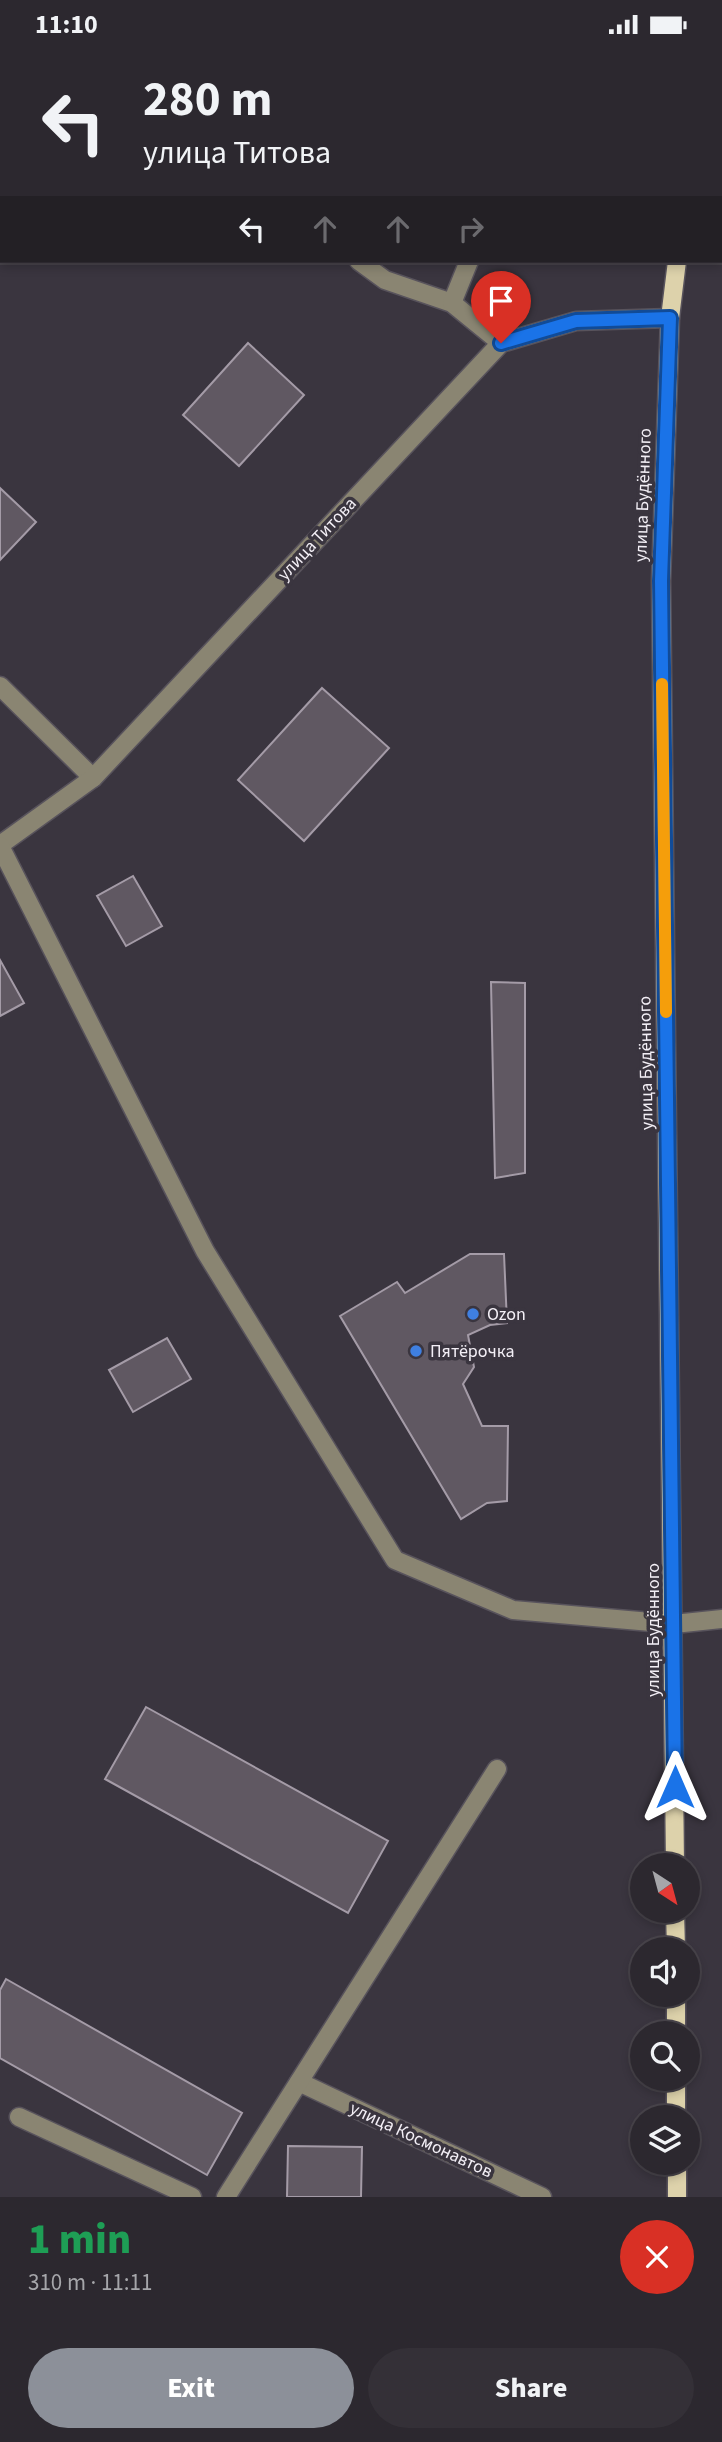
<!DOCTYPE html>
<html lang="en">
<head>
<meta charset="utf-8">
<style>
  :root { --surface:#2c282f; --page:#343037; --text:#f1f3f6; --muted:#a6a6aa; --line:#48444b; --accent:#8c9099 }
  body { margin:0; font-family:"Source Sans 3",sans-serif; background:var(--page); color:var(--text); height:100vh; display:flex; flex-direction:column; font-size:26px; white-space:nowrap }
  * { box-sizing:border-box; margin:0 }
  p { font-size:23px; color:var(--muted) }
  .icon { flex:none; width:38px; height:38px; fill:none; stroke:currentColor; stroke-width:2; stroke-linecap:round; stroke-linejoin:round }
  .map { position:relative; height:2148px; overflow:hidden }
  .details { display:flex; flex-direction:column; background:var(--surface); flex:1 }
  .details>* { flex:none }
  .top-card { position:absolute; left:0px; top:0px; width:723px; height:214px; box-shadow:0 4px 10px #0003,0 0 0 2px var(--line); background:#2c282f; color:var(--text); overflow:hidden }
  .needle { width:46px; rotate:144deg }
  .buttons { position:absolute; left:630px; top:1804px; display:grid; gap:14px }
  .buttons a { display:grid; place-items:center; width:70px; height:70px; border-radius:50%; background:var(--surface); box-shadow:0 4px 10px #0003,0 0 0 2px var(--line); font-size:35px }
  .pin { position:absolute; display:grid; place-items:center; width:60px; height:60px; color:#fff; margin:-72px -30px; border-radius:50% 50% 50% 0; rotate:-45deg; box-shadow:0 0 7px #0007 }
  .pin .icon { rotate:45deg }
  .me { position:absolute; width:77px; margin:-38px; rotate:0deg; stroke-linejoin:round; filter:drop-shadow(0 0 5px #0008) }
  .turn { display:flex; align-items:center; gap:24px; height:147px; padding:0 28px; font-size:32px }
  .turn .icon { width:91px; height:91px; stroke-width:2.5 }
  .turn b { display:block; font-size:49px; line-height:60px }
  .lanes { display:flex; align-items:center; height:66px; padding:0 28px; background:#0003; justify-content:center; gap:35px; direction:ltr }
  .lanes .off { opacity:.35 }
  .round { display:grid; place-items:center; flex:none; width:74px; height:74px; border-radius:37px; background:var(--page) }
  .head { display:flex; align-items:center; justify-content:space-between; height:119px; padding:0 28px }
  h1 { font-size:42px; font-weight:800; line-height:52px; color:#1e9e55 }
  .action { display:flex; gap:14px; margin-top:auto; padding:14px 28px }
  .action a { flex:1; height:80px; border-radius:42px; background:var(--accent); color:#fff; font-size:28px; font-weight:800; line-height:80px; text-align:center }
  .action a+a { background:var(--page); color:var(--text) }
  .status { display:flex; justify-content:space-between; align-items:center; height:49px; padding:0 35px; background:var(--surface); direction:ltr }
  .status svg { height:19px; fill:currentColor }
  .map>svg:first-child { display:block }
  .building { fill:#605862; stroke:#a49ba7; stroke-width:2 }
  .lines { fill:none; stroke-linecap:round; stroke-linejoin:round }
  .minor-casing { stroke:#58535c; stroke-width:21 }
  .major-casing { stroke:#58535c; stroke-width:21 }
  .minor { stroke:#8a8572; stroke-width:18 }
  .major { stroke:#ddd2ab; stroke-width:18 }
  .route-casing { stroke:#114b97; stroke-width:18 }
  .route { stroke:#1a73e8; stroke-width:12 }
  .slow { stroke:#f59e0b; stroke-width:12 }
  .shop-dot { fill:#3f7fe0; stroke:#3a353f; stroke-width:2.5 }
  .labels { text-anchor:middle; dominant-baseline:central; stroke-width:7; stroke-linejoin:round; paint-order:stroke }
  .street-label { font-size:18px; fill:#f3eff6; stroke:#3a353f }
  .poi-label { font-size:18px; fill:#f3eff6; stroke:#3a353f; text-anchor:start }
</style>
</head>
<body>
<div class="status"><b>11:10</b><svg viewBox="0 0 49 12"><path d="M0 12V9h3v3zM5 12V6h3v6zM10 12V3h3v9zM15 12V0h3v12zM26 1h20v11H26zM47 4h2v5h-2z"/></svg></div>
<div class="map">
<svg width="722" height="2148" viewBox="0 0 722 2148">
  <rect width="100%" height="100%" fill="#3a353f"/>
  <g class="building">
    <path d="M248,294L304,346L239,417L183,366Z"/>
    <path d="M0,439L36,473L0,511Z"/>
    <path d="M322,639L389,699L304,792L238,731Z"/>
    <path d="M133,827L162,877L126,897L97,847Z"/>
    <path d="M0,911L24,954L0,967Z"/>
    <path d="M491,933L525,934V1124L495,1129Z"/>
    <path d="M470,1205H504L507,1274L490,1276L468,1286L474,1318L463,1335L482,1377H508L507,1452L487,1454L461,1470L340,1267L397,1233L405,1244Z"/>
    <path d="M167,1289L191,1330L133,1363L109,1321Z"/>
    <path d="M146,1658L388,1792L348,1864L105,1730Z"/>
    <path d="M6,1930L242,2064L207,2126L0,2009V1941Z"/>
    <path d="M288,2097L362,2098L361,2148H287Z"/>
  </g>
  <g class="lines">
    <defs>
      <g id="minor">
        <path d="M145,0L147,2"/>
        <path d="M553,2L554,0"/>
        <path d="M359,212L385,231L452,254L501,294"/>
        <path d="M452,254L469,212"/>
        <path d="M0,637L93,729"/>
        <path d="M0,796L93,729L501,294L576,272L670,269"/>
        <path d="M0,797L205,1202L395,1511L513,1561L674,1575L722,1570"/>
        <path d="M299,2033L542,2148"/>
        <path d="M19,2068L192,2148"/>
        <path d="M226,2148L497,1720"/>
      </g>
      <g id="major">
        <path d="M704,2V0"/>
        <path d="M675,1816L661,532L670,269L677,212"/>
        <path d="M675,1862L676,1900"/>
        <path d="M676,1946V1984"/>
        <path d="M676,2030V2068"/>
        <path d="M677,2114V2148"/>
      </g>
    </defs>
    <use href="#minor" class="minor-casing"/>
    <use href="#major" class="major-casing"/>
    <use href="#minor" class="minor"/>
    <use href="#major" class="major"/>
  </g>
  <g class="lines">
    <defs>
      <path id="route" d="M501,294L576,272L670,269L661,532L675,1738"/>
    </defs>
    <use href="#route" class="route-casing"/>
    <use href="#route" class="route"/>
    <path class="slow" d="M662,635L666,963"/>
  </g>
  <g class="shop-dot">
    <circle cx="473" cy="1265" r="7"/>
    <circle cx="416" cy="1302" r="7"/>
  </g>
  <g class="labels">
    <g class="street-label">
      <text transform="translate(643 446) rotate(-88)">улица Будённого</text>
      <text transform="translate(317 490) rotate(-47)">улица Титова</text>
      <text transform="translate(646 1014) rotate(-91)">улица Будённого</text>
      <text transform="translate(653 1581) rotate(-90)">улица Будённого</text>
      <text transform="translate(421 2091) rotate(25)">улица Космонавтов</text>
    </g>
    <g class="poi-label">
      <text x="487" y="1265">Ozon</text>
      <text x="430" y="1302">Пятёрочка</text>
    </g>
  </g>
</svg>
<div class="buttons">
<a><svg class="needle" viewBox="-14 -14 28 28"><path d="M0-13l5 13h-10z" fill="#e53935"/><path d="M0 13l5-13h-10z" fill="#a6a6aa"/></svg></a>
<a><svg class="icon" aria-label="sound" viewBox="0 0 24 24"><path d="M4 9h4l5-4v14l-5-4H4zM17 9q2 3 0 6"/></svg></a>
<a><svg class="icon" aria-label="search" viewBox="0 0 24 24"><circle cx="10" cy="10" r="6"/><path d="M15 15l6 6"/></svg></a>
<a><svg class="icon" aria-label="layers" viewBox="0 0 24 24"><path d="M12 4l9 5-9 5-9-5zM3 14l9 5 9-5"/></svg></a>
</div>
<div class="pin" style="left:501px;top:294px;background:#d93025"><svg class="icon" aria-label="arrive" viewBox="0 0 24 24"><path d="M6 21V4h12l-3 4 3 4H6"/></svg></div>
<svg class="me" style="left:675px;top:1738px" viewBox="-20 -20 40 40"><path d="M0-17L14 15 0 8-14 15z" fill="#1a73e8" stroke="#fff" stroke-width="4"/></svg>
<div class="top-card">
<div class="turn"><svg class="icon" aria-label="left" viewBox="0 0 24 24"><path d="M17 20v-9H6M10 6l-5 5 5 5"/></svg><div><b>280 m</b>улица Титова</div></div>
<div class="lanes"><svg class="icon" aria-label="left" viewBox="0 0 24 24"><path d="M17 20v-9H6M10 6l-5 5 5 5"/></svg><svg class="icon off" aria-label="ahead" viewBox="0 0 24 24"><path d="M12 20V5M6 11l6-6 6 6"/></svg><svg class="icon off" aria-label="ahead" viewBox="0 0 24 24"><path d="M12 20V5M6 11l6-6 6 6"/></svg><svg class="icon off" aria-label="right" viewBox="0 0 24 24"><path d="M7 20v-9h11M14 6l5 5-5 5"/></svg></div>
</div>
</div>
<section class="details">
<div class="head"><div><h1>1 min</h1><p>310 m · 11:11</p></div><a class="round" style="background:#d93025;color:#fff"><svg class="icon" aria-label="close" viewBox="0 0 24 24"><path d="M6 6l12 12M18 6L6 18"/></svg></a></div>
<div class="action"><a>Exit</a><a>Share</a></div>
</section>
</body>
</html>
